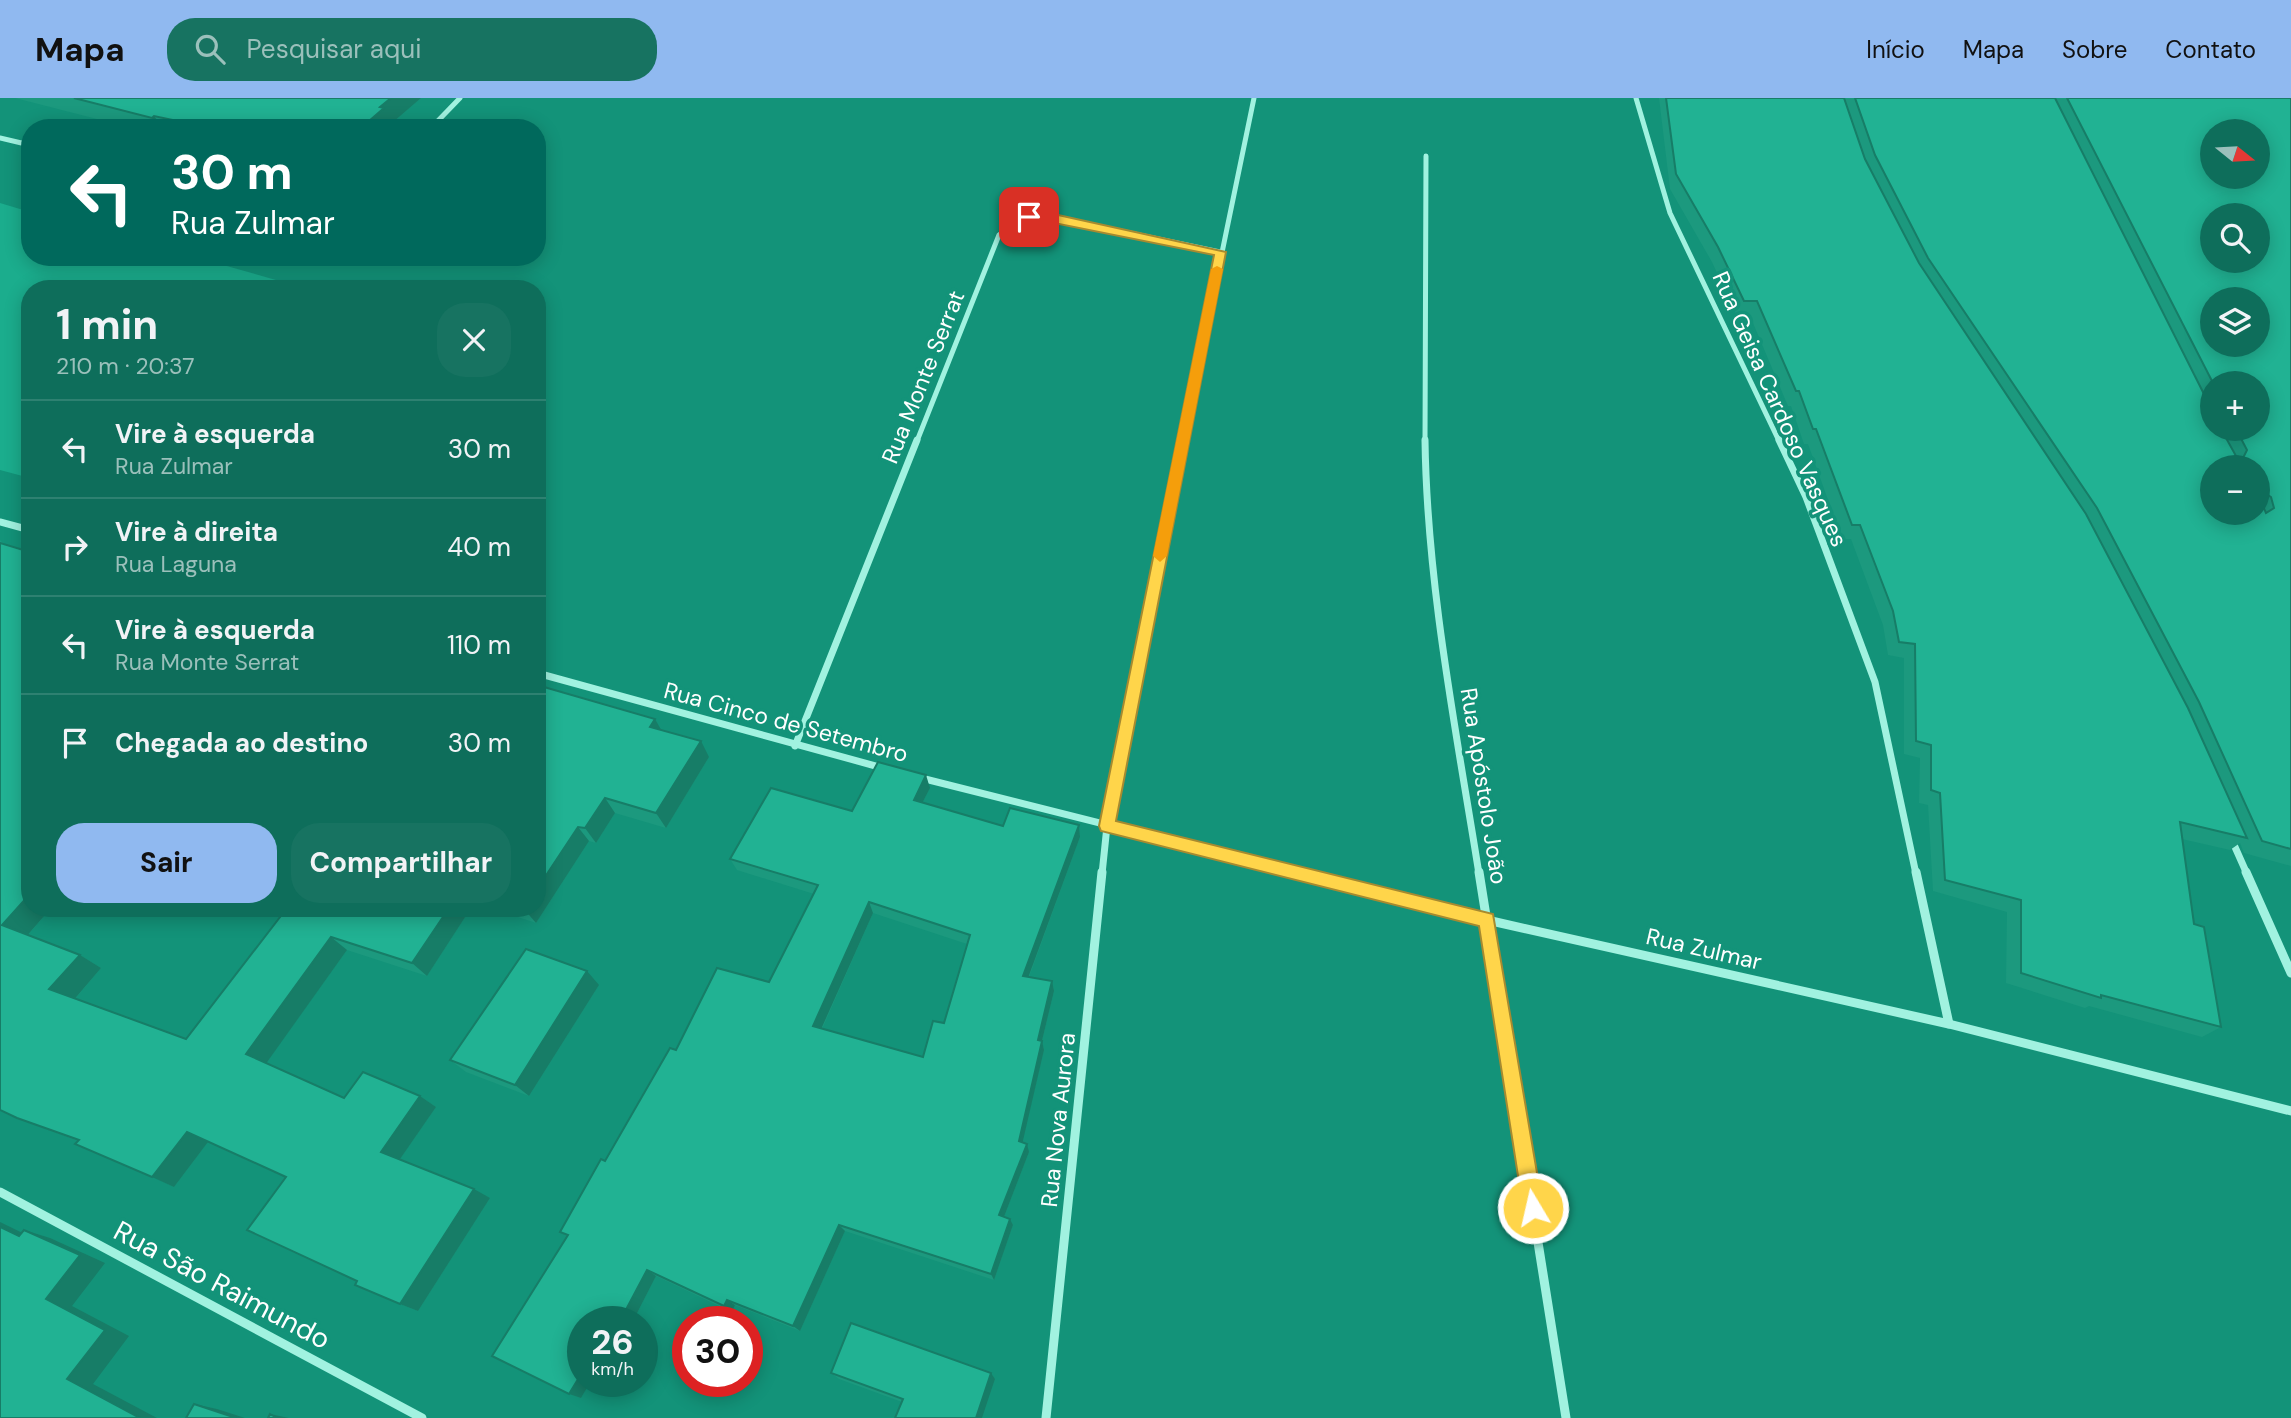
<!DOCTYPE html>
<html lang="pt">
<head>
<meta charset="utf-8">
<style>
  :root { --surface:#0e6e5b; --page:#177361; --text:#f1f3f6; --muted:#9bc0bb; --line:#2e8171; --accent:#90b9f0 }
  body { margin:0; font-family:"DM Sans",sans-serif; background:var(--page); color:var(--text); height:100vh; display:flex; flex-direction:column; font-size:26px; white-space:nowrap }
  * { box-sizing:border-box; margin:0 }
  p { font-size:23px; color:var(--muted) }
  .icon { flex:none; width:38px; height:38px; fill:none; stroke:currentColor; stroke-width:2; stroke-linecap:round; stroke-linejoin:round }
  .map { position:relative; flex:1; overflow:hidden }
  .drawer { position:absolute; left:21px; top:182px; width:525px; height:637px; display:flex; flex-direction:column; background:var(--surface); border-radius:28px; box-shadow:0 4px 18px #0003 }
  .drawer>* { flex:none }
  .hud { position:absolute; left:21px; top:21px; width:525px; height:147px; border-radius:28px; box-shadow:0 4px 18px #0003; background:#00695c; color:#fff; overflow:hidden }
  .needle { width:46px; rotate:108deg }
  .buttons { position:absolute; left:2200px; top:21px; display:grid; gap:14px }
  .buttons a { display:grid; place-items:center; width:70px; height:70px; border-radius:50%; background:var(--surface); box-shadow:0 4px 18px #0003; font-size:35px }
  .speed { position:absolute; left:567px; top:1208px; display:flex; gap:14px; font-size:35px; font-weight:700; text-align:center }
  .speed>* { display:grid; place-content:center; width:91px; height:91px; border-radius:50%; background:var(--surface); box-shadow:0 4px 18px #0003; line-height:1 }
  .speed small { font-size:18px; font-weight:400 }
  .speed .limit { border:10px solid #d22; background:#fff; color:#111 }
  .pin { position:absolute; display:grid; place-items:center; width:60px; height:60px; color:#fff; margin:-30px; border-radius:14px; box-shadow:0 4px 10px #0006 }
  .me { position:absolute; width:77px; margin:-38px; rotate:351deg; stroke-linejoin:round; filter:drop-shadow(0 0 5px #0008) }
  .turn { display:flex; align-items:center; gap:24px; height:147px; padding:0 35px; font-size:32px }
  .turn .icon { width:91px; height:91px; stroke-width:2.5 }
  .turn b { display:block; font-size:49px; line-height:60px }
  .round { display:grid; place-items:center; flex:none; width:74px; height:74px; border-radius:28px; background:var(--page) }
  .summary { display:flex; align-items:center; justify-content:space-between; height:119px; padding:0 35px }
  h1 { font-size:42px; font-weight:700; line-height:52px }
  .cta { display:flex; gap:14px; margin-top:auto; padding:14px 35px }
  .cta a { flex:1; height:80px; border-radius:28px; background:var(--accent); color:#111; font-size:28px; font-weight:700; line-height:80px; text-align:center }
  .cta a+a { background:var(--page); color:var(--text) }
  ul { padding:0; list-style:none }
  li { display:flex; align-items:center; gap:21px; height:98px; padding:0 35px; border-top:2px solid var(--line) }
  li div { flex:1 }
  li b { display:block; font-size:26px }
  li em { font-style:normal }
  header { display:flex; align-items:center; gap:42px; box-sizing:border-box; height:98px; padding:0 35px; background:var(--accent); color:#111 }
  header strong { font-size:33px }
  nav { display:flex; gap:38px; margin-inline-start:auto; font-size:24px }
  .search { width:490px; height:63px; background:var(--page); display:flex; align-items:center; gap:18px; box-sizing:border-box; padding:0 24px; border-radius:28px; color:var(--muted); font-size:26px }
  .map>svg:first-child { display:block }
  .green { fill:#1bad8d }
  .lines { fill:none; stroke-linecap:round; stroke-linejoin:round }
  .street-far2 { stroke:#a1f2e0; stroke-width:5 }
  .street-far1 { stroke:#a1f2e0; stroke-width:7 }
  .street { stroke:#a1f2e0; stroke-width:9 }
  .wall { fill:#1c997e; fill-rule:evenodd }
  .shaded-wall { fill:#177d67 }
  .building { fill:#21b293; stroke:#177d67; stroke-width:2; fill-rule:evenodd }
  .route { fill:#ffd54a; stroke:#a68a30; stroke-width:2 }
  .slow { fill:#f59e0b }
  .labels { text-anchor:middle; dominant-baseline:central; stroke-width:7; stroke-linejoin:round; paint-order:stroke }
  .street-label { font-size:23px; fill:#fff; stroke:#139379 }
  .near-street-label { font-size:28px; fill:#fff; stroke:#139379 }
</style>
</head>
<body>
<header>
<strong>Mapa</strong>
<div class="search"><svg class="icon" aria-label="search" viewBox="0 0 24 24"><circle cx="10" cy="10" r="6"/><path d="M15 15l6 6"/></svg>Pesquisar aqui</div>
<nav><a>Início</a><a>Mapa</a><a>Sobre</a><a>Contato</a></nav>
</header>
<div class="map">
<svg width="2291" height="1320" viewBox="0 0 2291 1320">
  <rect width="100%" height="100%" fill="#139379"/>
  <path class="green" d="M0,105L30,114V159H195L297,188L294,191H30V380L0,372Z"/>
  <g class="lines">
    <g class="street-far2">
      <path d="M1636,0L1670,115L1779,343"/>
      <path d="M431,30L460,0"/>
      <path d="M0,40L30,47"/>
      <path d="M917,343L999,137C1014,125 1029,119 1049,118L1220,154"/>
      <path d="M1183,343L1254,0"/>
      <path d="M1425,343L1426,58"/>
    </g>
    <g class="street-far1">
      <path d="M1425,342C1427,487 1456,632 1479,776"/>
      <path d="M1779,342L1806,399L1875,584L1916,776"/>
      <path d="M0,424L30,432"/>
      <path d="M537,575L883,670"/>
      <path d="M795,648L917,342"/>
      <path d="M921,680L1302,776"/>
      <path d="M2231,740L2247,776"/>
      <path d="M1102,776L1107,728L1183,342"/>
    </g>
    <g class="street">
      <path d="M1295,774L1487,822L1949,926L2291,1013"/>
      <path d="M1479,774L1566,1320"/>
      <path d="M1916,774L1949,926"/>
      <path d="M2246,774L2291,875"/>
      <path d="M0,1094L422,1320"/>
      <path d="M1046,1320L1102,774"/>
    </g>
  </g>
  <g class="wall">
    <path d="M15,0H421L392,25L393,28L391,30H132Z"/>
    <path d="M1659,0H2291V768L2244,755L2240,745L2230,752L2182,741L2194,826L2221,929L2202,939L2089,908L2085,910L2006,885L2007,814L1933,793L1928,707L1919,705L1920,660L1904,656V560L1888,557L1883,527L1851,441H1842L1808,346H1804L1791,308H1788L1750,218H1737L1712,164L1670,91ZM2212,285L2258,331H2212Z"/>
    <path d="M0,442L5,447L30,810H51L28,837L80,857L101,870L75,901L186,941L287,810H471L427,878L347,852L266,965L344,1000L420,998L436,1009L400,1061L490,1100L418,1213L400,1206L357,1183L286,1079L208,1044L174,1089L78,1043L17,1020Z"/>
    <path d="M537,587L660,632L709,659L666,730L615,715L596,745L589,743L536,825L491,810H537Z"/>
    <path d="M930,690L922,705L1003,728L1079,727L1080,739L1029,879L1052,883L1054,893L1042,943L1044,952L1022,1044L1029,1054L1004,1119L1010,1121L1013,1127L994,1182L845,1133L800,1233L735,1207L732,1214L656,1178L633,1223H583V1283H591L581,1300L569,1296L567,1138L560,1134L676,952L769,884L814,796L737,772L730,761L852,713ZM873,815L967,846L944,925L923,959L822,931Z"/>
    <path d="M599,887L529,998L466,974L450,962Z"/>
    <path d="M831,1275H991L995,1281L982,1320H895L902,1304L839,1281Z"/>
  </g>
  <g class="shaded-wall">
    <path d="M391,0H421L392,25L393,28L391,30H361L380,9Z"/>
    <path d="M154,18L163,30H158L152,20Z"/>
    <path d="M655,621L664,637L650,629Z"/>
    <path d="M701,643L709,659L666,730L656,715Z"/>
    <path d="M926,677L930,690L917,715L914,702Z"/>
    <path d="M605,700L615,715L596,745L585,730Z"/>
    <path d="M1079,727L1080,739L1025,888L1023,878Z"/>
    <path d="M578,729L589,743L536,825L524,811L525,810H537V791Z"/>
    <path d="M30,796V810H51L25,840L2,827Z"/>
    <path d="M869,804L873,815L818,938L813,928Z"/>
    <path d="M449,810H471L427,878L412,865Z"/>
    <path d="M331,839L347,852L265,967L246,956Z"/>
    <path d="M80,857L101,870L72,904L49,891Z"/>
    <path d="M587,873L599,887L529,998L515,987Z"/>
    <path d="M1052,883L1054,893L1040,951L1038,942Z"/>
    <path d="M1042,943L1044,952L1021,1051L1019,1043Z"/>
    <path d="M420,998L436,1009L398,1064L381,1054Z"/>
    <path d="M187,1034L208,1044L174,1089L152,1079Z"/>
    <path d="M1027,1046L1029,1054L1002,1124L999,1117Z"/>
    <path d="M474,1091L490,1100L418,1213L400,1206Z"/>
    <path d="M1010,1121L1013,1127L994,1182L991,1176Z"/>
    <path d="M0,1124L45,1146L19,1138L0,1129Z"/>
    <path d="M839,1127L845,1133L800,1233L793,1228Z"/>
    <path d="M24,1132L50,1140L105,1165L72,1208L129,1238L93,1286L157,1320H140L67,1281L46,1201Z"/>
    <path d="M647,1172L656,1178L633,1223H620Z"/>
    <path d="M727,1202L735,1207L732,1214L724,1208Z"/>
    <path d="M583,1273V1283H591L581,1300L569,1296Z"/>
    <path d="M991,1275L995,1281L982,1320H976Z"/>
    <path d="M194,1306L217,1311L245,1320H236Z"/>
    <path d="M270,1316L289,1320H277Z"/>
  </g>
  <g class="building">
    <path d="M74,0H391L380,9L384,10L361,30H228L216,27L211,30L154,18L152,20Z"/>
    <path d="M1666,0H1844L1865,61L1919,165L2086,416L2188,610L2247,740L2180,724L2194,826L2204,829L2221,929L2101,897V900L2021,875V802L1945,782L1940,695L1931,692V647L1916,643L1915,546L1899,544L1893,513L1860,427H1852L1816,331H1813L1799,293H1796L1757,203H1744L1718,149L1676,76Z"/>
    <path d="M1855,0H2055L2212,312V331H2221L2236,358L2243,360L2247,352L2236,331H2258V285H2213L2067,0H2291V751L2262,743L2199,604L2097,410L1928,160L1875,57ZM2212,33H2258V79H2212ZM2212,117H2258V163H2212ZM2212,201H2258V247H2212ZM2212,369H2258V415H2212ZM2265,395L2271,399L2274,410L2266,415L2259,399Z"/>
    <path d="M0,445L30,454V796L2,827L80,857L49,891L186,941L287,810H449L412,865L331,839L246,956L344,1000L363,974L420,998L381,1054L474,1091L400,1206L355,1187L357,1183L247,1132L286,1079L187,1034L152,1079L75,1046L79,1042L17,1020L0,1012Z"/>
    <path d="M537,587L655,621L650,629L701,643L656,715L605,700L585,730L578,729L537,791Z"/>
    <path d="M878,664L926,677L914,702L1003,728L1010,710L1079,727L1023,878L1052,883L1038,942L1042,943L1019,1043L1027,1046L999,1117L1010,1121L991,1176L839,1127L793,1228L727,1202L724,1208L647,1172L620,1223H583V1273L569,1296L492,1258L568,1137L560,1134L601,1061L605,1063L670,950L676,952L717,870L769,884L818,787L730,761L771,690L852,713ZM869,804L970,837L944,925L933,923L923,959L813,928Z"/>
    <path d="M526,851L587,873L515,987L450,962Z"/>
    <path d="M0,1129L19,1138L24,1132L80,1157L46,1201L105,1232L67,1281L140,1320H0Z"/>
    <path d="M851,1225L991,1275L976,1320H895L903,1301L831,1275Z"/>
    <path d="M194,1306L236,1320H186Z"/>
    <path d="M270,1316L277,1320H268Z"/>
  </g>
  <path class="route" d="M1049,115L1226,154L1116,723L1493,816L1543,1110L1540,1117L1533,1120L1526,1117L1523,1110L1479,828L1101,733L1099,728L1214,157L1024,119L1029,115Z"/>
  <path class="slow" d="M1217,168L1223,171L1167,458L1160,464L1153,458L1211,171Z"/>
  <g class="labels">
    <g class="street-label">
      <text transform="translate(923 279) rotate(-68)">Rua Monte Serrat</text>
      <text transform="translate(1780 311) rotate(66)">Rua Geisa Cardoso Vasques</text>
      <text transform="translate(786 624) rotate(15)">Rua Cinco de Setembro</text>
      <text transform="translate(1484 688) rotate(81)">Rua Apóstolo João</text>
      <text transform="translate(1704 851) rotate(13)">Rua Zulmar</text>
      <text transform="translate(1058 1022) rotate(-84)">Rua Nova Aurora</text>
    </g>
    <g class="near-street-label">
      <text transform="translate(222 1187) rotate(28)">Rua São Raimundo</text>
    </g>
  </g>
</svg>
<div class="buttons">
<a><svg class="needle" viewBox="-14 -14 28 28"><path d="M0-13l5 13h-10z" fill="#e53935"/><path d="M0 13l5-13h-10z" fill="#9bc0bb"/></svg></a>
<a><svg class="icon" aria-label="search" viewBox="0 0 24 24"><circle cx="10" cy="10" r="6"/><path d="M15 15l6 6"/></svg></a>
<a><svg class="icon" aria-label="layers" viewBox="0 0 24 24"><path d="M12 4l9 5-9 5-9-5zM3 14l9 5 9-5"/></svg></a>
<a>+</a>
<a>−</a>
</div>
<div class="speed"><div>26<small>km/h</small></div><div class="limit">30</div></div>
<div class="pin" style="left:1029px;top:119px;background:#d93025"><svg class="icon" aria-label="arrive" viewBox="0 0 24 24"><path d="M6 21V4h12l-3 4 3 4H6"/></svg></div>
<svg class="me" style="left:1533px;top:1110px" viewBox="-20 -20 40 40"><circle r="17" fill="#ffd54a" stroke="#fff" stroke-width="3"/><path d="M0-11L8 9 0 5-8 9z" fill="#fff"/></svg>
<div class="hud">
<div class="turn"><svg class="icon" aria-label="left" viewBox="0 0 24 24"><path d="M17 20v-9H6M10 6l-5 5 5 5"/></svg><div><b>30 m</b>Rua Zulmar</div></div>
</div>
<section class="drawer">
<div class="summary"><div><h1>1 min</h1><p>210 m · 20:37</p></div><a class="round"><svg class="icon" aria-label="close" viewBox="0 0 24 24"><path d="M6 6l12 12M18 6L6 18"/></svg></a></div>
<ul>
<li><svg class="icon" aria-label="left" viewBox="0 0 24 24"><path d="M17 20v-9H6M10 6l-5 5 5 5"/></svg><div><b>Vire à esquerda</b><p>Rua Zulmar</p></div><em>30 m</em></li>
<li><svg class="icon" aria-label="right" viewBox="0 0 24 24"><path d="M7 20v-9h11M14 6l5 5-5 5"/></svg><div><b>Vire à direita</b><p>Rua Laguna</p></div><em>40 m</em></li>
<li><svg class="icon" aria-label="left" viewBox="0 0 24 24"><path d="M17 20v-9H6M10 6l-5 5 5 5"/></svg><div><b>Vire à esquerda</b><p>Rua Monte Serrat</p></div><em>110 m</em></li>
<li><svg class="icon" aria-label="arrive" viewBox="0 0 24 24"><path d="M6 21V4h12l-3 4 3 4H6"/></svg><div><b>Chegada ao destino</b></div><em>30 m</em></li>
</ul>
<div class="cta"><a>Sair</a><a>Compartilhar</a></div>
</section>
</div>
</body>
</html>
